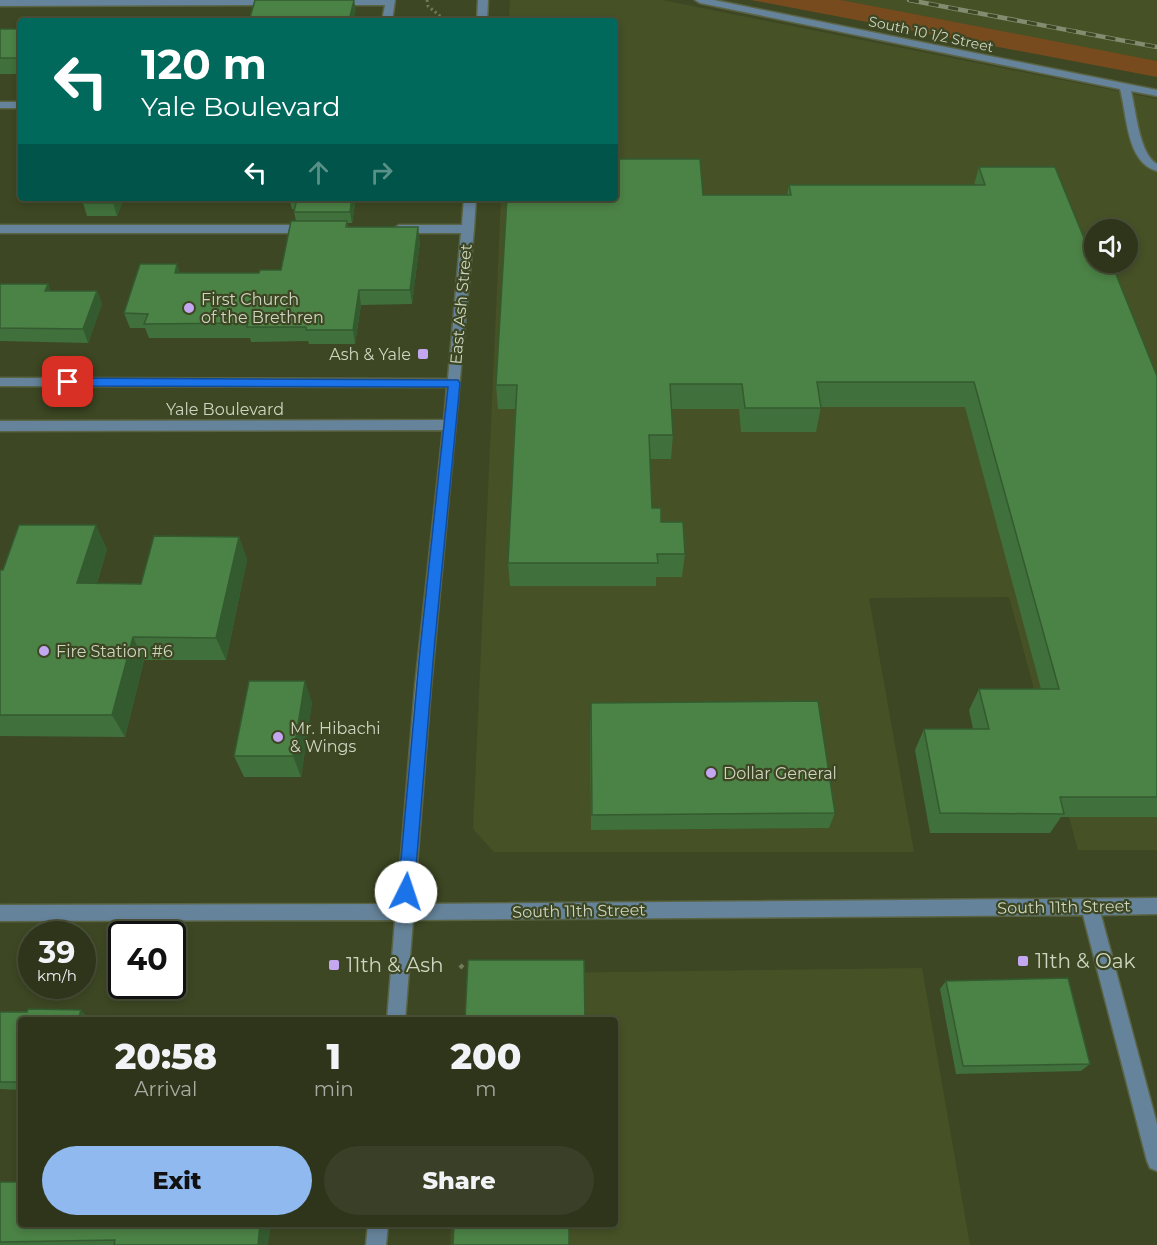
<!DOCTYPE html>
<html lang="en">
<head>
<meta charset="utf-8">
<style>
  :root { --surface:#2e351a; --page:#3a4027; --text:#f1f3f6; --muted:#a7aba2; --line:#495039; --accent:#90b9f0 }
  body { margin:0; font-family:Montserrat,sans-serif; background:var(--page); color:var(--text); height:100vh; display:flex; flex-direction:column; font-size:22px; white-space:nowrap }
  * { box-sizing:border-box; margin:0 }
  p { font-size:20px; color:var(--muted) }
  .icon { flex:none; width:33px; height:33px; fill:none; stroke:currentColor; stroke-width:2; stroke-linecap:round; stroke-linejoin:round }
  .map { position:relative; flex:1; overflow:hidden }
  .drawer { position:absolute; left:18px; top:1017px; width:600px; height:210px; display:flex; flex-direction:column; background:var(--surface); border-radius:6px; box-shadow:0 3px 9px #0003,0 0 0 2px var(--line) }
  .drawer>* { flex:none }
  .top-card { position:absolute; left:18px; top:18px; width:600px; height:183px; border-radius:6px; box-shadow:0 3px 9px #0003,0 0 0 2px var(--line); background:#00695c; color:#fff; overflow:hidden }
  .tools { position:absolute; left:1084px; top:219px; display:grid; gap:12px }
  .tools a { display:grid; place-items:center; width:54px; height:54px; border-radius:50%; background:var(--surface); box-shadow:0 3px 9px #0003,0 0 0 2px var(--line); font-size:30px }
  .speed { position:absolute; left:18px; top:921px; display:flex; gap:12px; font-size:30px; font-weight:700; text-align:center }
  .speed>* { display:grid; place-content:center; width:78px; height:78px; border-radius:50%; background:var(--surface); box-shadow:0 3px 9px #0003,0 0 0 2px var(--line); line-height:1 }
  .speed small { font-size:15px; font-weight:400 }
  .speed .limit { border:3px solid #111; border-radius:9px; background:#fff; color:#111 }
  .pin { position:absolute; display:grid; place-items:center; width:51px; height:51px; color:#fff; margin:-26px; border-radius:12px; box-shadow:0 3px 9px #0006 }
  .me { position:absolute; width:66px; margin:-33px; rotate:4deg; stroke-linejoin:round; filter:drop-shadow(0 0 4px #0008) }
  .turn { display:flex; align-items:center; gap:21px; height:126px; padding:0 24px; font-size:27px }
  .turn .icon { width:78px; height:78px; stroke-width:2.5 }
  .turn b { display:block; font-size:42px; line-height:51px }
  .lanes { display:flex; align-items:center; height:57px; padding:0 24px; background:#0003; justify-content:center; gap:30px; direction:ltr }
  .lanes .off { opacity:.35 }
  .eta { display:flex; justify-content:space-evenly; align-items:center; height:102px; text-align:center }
  .eta b { font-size:36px; font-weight:800; line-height:42px }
  .cta { display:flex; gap:12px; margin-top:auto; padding:12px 24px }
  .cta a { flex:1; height:69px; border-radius:36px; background:var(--accent); color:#111; font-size:24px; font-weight:800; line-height:69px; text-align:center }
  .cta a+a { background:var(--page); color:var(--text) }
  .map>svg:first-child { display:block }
  .built { fill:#465126; fill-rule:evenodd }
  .green { fill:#784b1e }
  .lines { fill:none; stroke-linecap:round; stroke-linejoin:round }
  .minor-casing { stroke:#5a6343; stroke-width:3 }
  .path-far1 { stroke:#727b5d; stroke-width:3; stroke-dasharray:2 3; stroke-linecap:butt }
  .path { stroke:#727b5d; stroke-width:4.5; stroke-dasharray:4 5; stroke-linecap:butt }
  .minor { fill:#65839a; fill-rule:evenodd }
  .rail-casing { stroke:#848c70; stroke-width:4.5 }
  .rail { stroke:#3d4723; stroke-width:3; stroke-dasharray:10; stroke-linecap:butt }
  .wall { fill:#40703b }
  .shaded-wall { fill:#345b30 }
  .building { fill:#4b8245; stroke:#345b30; stroke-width:1.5 }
  .route { fill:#1a73e8; stroke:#114b97; stroke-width:1.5 }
  .poi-dot { fill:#c4a7f1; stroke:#3d4723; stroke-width:2 }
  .labels { text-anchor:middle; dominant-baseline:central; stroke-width:4.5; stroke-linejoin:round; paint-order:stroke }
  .far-street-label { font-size:14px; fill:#ced5c1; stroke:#3d4723 }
  .poi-label { font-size:16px; fill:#ced5c1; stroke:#3d4723; text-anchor:start }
  .street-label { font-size:16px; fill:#ced5c1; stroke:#3d4723 }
  .near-poi-label { font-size:20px; fill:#ced5c1; stroke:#3d4723; text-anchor:start }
</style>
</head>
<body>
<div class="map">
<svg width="1157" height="1245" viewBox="0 0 1157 1245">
  <rect width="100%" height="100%" fill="#3d4723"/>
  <g class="built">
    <path d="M510,0H662L1157,99V850H1078L1009,597L869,598L914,852H494L473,829L501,198H615V21H509ZM1095,230H1128V262H1095Z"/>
    <path d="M841,0H1157V61L983,29Z"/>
    <path d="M922,968L970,1245H450L451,1224H615V1020H466L469,974Z"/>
  </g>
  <path class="green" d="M751,0H841L1157,61V77Z"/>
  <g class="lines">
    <defs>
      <g id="minor">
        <path d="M0,0H276L278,2L273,5L0,6Z"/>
        <path d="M333,0H395L392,21H382L385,5H336L331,2Z"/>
        <path d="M478,0H488L487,21H477Z"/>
        <path d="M695,0H714L1157,90V96L1131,91C1136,110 1139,154 1157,164V171C1126,163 1127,114 1120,89L700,3Z"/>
        <rect x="0" y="102" width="21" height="6"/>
        <path d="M464,198H476L474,229L431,687L414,904L1157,898V914L1101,915L1157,1124V1171L1150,1168L1147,1161L1083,915L413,920L405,1020H387L395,920L0,921V905L397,904L415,687L443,430L0,431V421L444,420L447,387L0,386V378L448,379L461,233H399L393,229L399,225H462Z"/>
        <path d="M0,225H309L315,229L309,233H0Z"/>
        <path d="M368,1224H388L386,1245H366Z"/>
      </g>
    </defs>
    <use href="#minor" class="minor-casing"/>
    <path class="path-far1" d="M427,0L428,6L446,21"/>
    <path class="path" d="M460,965L464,969"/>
    <use href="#minor" class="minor"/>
    <defs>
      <path id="rail" d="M909,0L1157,47"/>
    </defs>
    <use href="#rail" class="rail-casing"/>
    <use href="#rail" class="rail"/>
  </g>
  <g class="wall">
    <rect x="0" y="29" width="21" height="45"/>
    <path d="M979,167L1086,243L1157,376V817H1061L1050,833H930L915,750L924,729H973L969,710L979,689H1041L965,407H821L816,432H741L739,409H671L673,435L671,459H650L652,508L661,522L685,554L682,577H656V586H510L508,563L515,409H498L496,385L703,195H787L789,185H974Z"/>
    <path d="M124,198L117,216H87L83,203Z"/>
    <path d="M289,198H356L352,223H347L348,227L420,241L412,304L361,305L355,344H309L308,341L251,342L250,338H149L145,328H130L124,313L180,273H259L281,270L296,221L294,212V209H292Z"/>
    <path d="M0,284L51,291H97L102,304L88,343L0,341Z"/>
    <path d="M239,537L247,560L226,660H144L125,737L0,736V570L107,549L97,583L141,584Z"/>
    <path d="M312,702L301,777H244L234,756Z"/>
    <path d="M590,720L835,813L829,828L591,830Z"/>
    <path d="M946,981L1090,1064L1081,1071L956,1074L940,989Z"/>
    <path d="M81,1010L89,1019L21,1020V1090L0,1089V1012Z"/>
    <path d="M0,1182L268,1245H0Z"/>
  </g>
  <g class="shaded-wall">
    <path d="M354,0L356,10L353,21H349Z"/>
    <path d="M115,198H124L117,216L113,203Z"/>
    <path d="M352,198H356L352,223L350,212Z"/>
    <path d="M418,227L420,241L412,304L410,290Z"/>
    <path d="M177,264L182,278L175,273Z"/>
    <path d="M48,284L54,298L45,291Z"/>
    <path d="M359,290L361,305L355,344L353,330Z"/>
    <path d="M97,291L102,304L88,343L83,329Z"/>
    <path d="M96,525L107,549L90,606L77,583Z"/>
    <path d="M239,537L247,560L226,660L216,638Z"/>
    <path d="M133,637L144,660L125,737L112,715Z"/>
    <path d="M305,681L312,702L301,777L293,756Z"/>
    <path d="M81,1010L89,1019V1020H78Z"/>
    <path d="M260,1224H271L268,1245H258Z"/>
  </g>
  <g class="building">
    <path d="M255,0H354L349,21H249Z"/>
    <rect x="0" y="29" width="21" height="29"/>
    <path d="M615,159H700L703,195H791L789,185H985L979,167H1055L1086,243H1095V262H1111L1157,376V797H1060L1064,814L940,813L924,729H989L979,689H1059L974,382H817L821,408H745L742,384H670L673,435H649L652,508H661V522H683L685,554H657L658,563H508L517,385H496L507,198H615Z"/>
    <path d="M85,198H115L113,203H83Z"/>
    <path d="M297,198H352L350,212H294Z"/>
    <path d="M291,221H347L346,227H418L410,290H359L353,330H306V327H247L248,323L144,324L148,314L124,313L140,264H177L175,273H259L260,270H281Z"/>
    <path d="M0,284H48L45,291H97L83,329L0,328Z"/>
    <path d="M19,525H96L77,583L141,584L154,536L239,537L216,638L133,637L112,715H0V570H3Z"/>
    <path d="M249,681H305L293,756H234Z"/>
    <path d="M818,701L835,813L592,815L591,703Z"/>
    <path d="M468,960H584L585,1020H465Z"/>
    <path d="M1068,978L1090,1064L963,1066L946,981Z"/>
    <path d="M28,1009L81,1010L78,1020H21V1082H0V1012H27Z"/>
    <path d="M0,1182H21V1224H260L258,1245H114L115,1240L0,1242Z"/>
    <path d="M454,1224H569V1245H453Z"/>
  </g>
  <path class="route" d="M68,378L458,380L460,383L434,650L414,892L412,897L406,899L401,897L398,892L420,650L448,387L68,386L62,382Z"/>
  <g class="poi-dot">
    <circle cx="189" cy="308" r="6"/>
    <rect x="417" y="348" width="12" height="12" rx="3"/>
    <circle cx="44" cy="651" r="6"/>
    <circle cx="278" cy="737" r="6"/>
    <circle cx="711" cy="773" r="6"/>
    <rect x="1017" y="955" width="12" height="12" rx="3"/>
    <rect x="328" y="959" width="12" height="12" rx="3"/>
  </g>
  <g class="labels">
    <g class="far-street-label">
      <text transform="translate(931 34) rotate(12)">South 10 1/2 Street</text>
    </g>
    <g class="poi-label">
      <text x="201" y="299">First Church<tspan x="201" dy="18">of the Brethren</tspan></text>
      <text x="411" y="354" text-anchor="end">Ash &amp; Yale</text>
      <text x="56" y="651">Fire Station #6</text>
      <text x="290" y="728">Mr. Hibachi<tspan x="290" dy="18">&amp; Wings</tspan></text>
      <text x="723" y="773">Dollar General</text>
    </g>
    <g class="street-label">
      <text transform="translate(461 304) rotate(-85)">East Ash Street</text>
      <text x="225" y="409">Yale Boulevard</text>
      <text transform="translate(1064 907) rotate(-1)">South 11th Street</text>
      <text transform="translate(579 911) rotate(-1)">South 11th Street</text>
    </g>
    <g class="near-poi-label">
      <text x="1035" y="961">11th &amp; Oak</text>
      <text x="346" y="965">11th &amp; Ash</text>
    </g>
  </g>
</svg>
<div class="tools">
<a><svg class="icon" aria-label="sound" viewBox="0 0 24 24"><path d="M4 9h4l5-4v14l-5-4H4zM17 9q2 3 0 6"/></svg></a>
</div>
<div class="speed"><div>39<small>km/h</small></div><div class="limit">40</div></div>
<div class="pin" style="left:68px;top:382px;background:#d93025"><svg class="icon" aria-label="arrive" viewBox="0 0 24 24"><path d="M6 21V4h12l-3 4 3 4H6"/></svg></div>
<svg class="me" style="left:406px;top:892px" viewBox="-20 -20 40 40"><circle r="19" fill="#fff"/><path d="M0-13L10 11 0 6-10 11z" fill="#1a73e8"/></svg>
<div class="top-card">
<div class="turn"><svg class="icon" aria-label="left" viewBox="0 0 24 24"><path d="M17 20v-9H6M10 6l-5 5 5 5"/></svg><div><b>120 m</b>Yale Boulevard</div></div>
<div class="lanes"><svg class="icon" aria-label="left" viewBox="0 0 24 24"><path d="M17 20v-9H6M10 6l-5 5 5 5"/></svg><svg class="icon off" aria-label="ahead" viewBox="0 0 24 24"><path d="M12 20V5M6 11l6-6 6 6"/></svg><svg class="icon off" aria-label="right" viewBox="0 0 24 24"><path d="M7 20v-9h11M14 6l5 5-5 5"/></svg></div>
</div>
<section class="drawer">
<div class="eta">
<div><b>20:58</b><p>Arrival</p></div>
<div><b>1</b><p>min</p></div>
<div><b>200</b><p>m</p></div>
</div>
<div class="cta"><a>Exit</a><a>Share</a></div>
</section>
</div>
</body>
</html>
